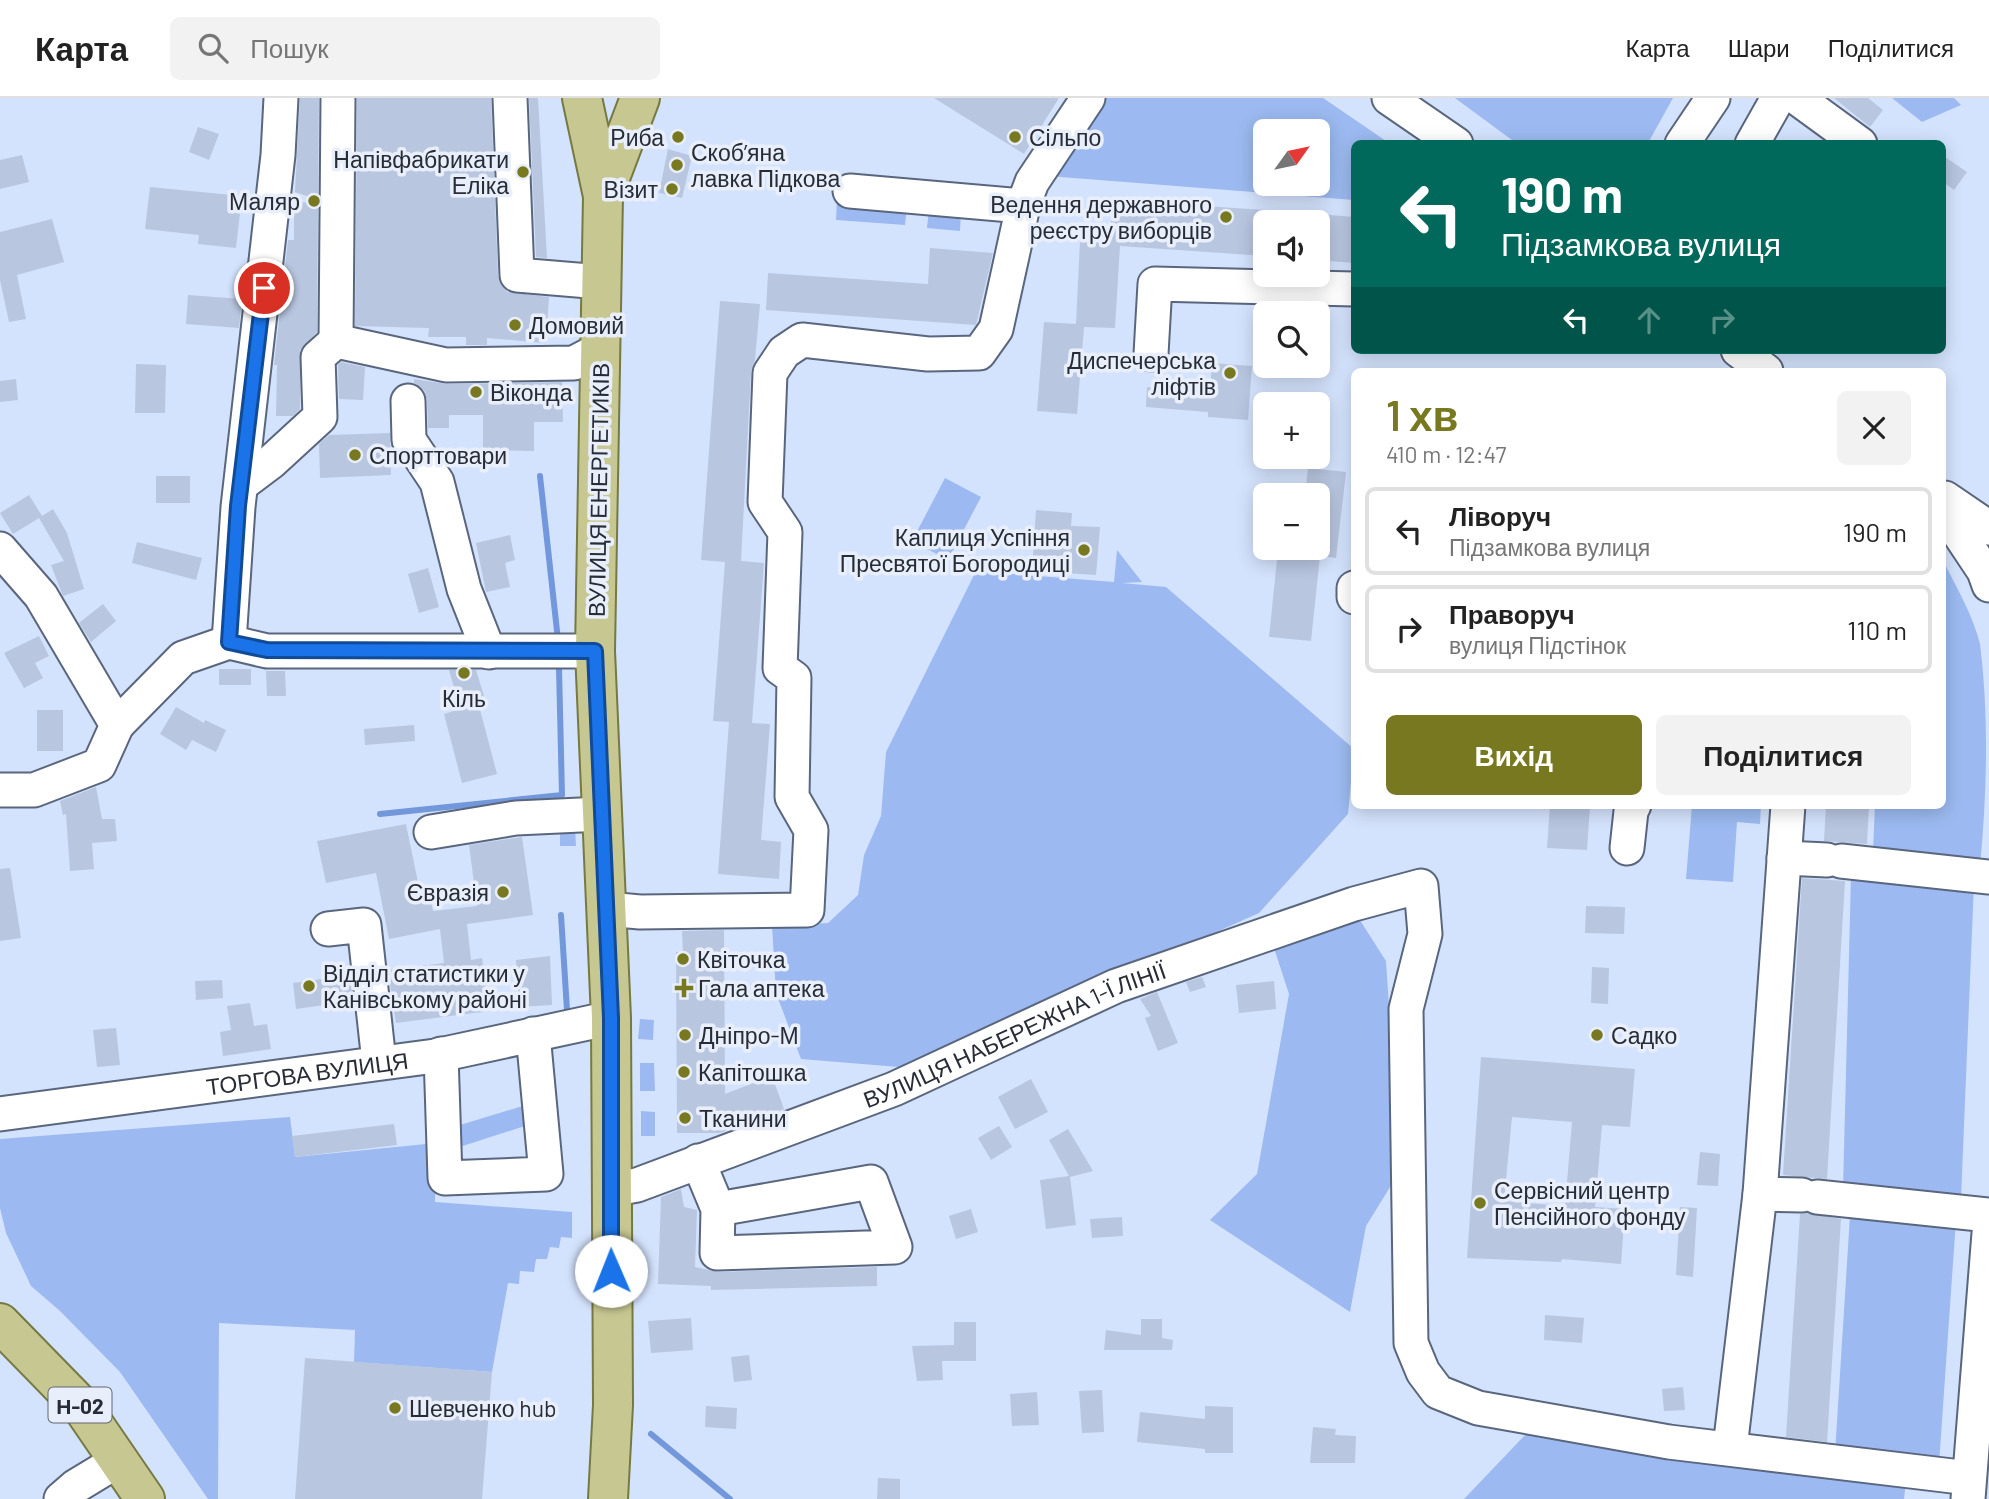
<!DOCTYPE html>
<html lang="uk">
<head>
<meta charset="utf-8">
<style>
  :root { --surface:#fff; --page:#f2f2f2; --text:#222; --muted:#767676; --line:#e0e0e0; --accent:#77781f }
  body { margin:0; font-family:Barlow,sans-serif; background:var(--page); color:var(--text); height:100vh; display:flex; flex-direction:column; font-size:26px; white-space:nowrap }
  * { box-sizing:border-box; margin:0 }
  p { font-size:23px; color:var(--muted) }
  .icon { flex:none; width:38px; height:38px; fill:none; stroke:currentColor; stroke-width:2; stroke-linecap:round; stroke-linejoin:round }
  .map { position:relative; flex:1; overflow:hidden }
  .side { position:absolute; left:1351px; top:270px; width:595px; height:441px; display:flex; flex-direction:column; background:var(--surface); border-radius:10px; box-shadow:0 4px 18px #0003 }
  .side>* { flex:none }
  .top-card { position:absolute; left:1351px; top:42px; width:595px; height:214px; border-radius:10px; box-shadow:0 4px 18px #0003; background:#00695c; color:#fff; overflow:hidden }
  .needle { width:46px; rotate:57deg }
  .fabs { position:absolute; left:1253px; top:21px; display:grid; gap:14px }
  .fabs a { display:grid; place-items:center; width:77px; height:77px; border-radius:10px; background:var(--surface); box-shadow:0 4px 18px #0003; font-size:35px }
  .pin { position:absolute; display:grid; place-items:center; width:60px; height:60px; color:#fff; margin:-30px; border:4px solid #fff; border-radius:50%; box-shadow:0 2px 7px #0007 }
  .me { position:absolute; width:77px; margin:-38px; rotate:359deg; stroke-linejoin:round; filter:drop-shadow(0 0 5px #0008) }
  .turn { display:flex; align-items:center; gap:24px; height:147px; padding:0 35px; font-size:32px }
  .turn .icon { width:91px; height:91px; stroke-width:2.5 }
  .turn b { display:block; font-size:49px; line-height:60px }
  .lanes { display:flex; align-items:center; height:66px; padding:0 35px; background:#0003; justify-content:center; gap:35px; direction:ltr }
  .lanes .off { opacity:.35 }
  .round { display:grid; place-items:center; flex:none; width:74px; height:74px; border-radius:10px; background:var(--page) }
  .overview { display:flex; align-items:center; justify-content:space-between; height:119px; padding:0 35px }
  h1 { font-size:42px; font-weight:600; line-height:52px; color:var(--accent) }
  .action { display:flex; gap:14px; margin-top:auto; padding:14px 35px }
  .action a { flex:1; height:80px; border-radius:10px; background:var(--accent); color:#fff; font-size:28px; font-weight:600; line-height:80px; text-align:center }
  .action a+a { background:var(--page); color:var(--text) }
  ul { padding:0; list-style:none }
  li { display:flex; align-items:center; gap:21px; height:88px; margin:0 14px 10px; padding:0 21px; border:4px solid var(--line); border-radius:10px }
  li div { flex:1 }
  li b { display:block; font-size:26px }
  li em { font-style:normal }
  header { display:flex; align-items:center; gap:42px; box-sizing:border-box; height:98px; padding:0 35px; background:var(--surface); border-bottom:2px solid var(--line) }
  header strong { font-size:33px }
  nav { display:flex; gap:38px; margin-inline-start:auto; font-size:24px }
  .search { width:490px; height:63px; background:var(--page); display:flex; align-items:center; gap:18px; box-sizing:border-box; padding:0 24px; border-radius:10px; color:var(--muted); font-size:26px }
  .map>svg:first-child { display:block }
  .green { fill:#9cbaf1; fill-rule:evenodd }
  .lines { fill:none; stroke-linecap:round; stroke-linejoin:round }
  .stream { stroke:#7297da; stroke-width:6 }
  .building { fill:#b8c6e0; fill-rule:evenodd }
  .minor-casing { stroke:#59667d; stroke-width:37 }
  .major-casing { stroke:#767942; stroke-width:42 }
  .minor { stroke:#fff; stroke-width:33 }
  .major { stroke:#c7c792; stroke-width:38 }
  .route-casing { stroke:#114b97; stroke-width:18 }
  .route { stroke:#1a73e8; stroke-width:12 }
  .poi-dot { fill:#77781f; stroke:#e9effa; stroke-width:2.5 }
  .labels { text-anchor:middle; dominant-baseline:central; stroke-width:7; stroke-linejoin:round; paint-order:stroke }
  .shield { fill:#e9effa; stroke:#616671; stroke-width:2 }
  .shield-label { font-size:21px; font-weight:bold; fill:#272c36 }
  .poi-label { font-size:23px; fill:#272c36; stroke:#e9effa; text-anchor:start }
  .street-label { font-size:23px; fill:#272c36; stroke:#e9effa }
</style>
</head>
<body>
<header>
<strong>Карта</strong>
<div class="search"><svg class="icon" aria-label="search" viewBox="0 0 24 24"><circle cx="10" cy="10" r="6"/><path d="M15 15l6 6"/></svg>Пошук</div>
<nav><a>Карта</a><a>Шари</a><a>Поділитися</a></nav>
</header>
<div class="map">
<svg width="1989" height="1401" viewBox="0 0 1989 1401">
  <rect width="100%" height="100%" fill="#d4e3fd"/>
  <g class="green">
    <path d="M1101,0H1323L1389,45L1354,46V102L1048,78ZM1265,33H1318V86H1265Z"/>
    <path d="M1455,0H1673L1648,45H1516Z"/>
    <path d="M1892,0H1954L1961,7L1922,24Z"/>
    <path d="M837,102L907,108L905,127L836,122Z"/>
    <path d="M929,110L961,114L960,133L927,130Z"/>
    <path d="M945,380L981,399L948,462L912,443Z"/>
    <path d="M1117,452L1142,484L1122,485L1166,489L1354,651L1348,716L1259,815L911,970L801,961L776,895L772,828L828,825L858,797L864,757L881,718L886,654L976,473L1114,484Z"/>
    <path d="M1943,462C1956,489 1973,517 1980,546C1989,618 1987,696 1980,768L1873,753L1875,707H1942Z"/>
    <path d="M1692,707H1761L1760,726L1737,724L1733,784L1686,781Z"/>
    <path d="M575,728L576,748H560V729Z"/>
    <path d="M1851,778L1974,785L1961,1101L1843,1091Z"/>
    <path d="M1356,816L1386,863L1400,1073L1366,1128L1350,1214L1210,1122L1257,1076L1289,896L1273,847Z"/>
    <path d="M640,921L654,922L653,942L638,941Z"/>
    <path d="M640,965H654L655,993H640Z"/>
    <path d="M526,1007L528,1027L447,1053V1031Z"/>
    <path d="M641,1013L655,1014V1038H641Z"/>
    <path d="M290,1019L295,1059L436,1045L435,1104L572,1114V1140L561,1139L559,1150L550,1149L547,1161H536L534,1174L520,1173L519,1186L508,1185L492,1274L354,1264L355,1232L219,1225L218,1401H208L120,1274L60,1213L31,1188L6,1135L0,1110V1041Z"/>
    <path d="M1850,1117L1956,1122L1939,1366L1835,1356Z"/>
    <path d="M1527,1335L1906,1384L1904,1401H1464Z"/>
  </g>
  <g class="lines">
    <g class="stream">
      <path d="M540,378L558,542"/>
      <path d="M380,716L562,697L559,570"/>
      <path d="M561,817L567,912"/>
      <path d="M651,1336L730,1401"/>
    </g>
  </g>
  <g class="building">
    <path d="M300,0H319L318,102L295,94Z"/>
    <path d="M357,0H491L498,178L507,194L549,199L546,245L487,240V247H466V239H428L429,230L355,228Z"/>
    <path d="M529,0H538L547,160L536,159Z"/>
    <path d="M934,0H1059L1024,56Z"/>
    <path d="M1834,0H1868L1883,12L1870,29Z"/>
    <path d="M198,29L219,36L209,62L189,54Z"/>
    <path d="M668,51L692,58L682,100L659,95Z"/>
    <path d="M22,57L29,84L0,91V62Z"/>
    <path d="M1942,57L1967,74L1954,92L1942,83Z"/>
    <path d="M150,89L242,98L236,150L198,146L199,137L145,131Z"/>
    <path d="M1112,102L1265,112V158L1120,148L1115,230L1084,229L1077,316L1037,313L1044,224L1076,226L1080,143L1110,145Z"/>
    <path d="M294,103L318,106L317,234L300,252V311L293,318H276L277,267H274L288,142H294Z"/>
    <path d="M1318,116L1354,119V165L1318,162Z"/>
    <path d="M52,121L64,164L17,177L26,221L9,224L0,182V134Z"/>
    <path d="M930,150L993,155L976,227L766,212L768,175L928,186Z"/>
    <path d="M188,197L242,201L239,230L186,226Z"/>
    <path d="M720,203L760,206L755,262L751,274L741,463L764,465L752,625L770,626L761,742L781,744L779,781L718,776L729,624L713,623L725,464L701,462Z"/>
    <path d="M341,264L365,269L363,302L339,301L338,267Z"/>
    <path d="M1212,265L1252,268L1248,322L1208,319V314L1146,309L1147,289L1210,294Z"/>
    <path d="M136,266L166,267L165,315H135Z"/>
    <path d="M16,281L18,302L0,304V283Z"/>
    <path d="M414,281L446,286L562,284L563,324H534V353L483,352V317H449V330H428L427,302L424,292L414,285Z"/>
    <path d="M390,335L391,377L320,380L319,346L329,337Z"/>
    <path d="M1308,370L1346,374L1336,460L1320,458L1311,543L1269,539L1278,452L1298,454L1299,450H1318V397H1305Z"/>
    <rect x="156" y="378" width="34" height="27"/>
    <path d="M29,397L42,418L53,411L67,435L84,491L63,498L51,467L64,463L39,420L13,436L0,415Z"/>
    <path d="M1036,412L1072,415L1071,428L1100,429L1096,477L1032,473Z"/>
    <path d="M510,437L515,462L505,465L510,489L486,494L476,445Z"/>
    <path d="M137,444L202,460L196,482L132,465Z"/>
    <path d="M428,470L439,509L419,515L408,476Z"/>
    <path d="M103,506L116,523L91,544L79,525Z"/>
    <path d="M39,538L49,558L35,565L43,580L24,590L4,555Z"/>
    <rect x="219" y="571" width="32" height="16"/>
    <path d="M449,572H476L484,598L477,600L497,676L462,685L444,616L460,611Z"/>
    <path d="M266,573H285L286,598H267Z"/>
    <path d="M176,609L204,625L205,622L226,632L216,654L192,642L186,652L160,636Z"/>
    <rect x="37" y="612" width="26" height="41"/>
    <path d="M414,627L415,643L365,647L364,631Z"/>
    <path d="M96,689L102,721H115L117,743L92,745L94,771L70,773L66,716L63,717L60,703Z"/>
    <path d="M1550,707H1590L1587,752L1547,750Z"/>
    <path d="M1826,707H1869L1867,746L1824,743Z"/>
    <path d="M406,726L421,799L430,798L433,813L477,808L469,747L522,739L533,817L467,826L471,862L482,860L489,913L396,925L388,872L444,865L440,831L389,841L376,775L326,785L317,743Z"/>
    <path d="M10,770L21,840L0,843V771Z"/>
    <path d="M1802,780L1845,783L1827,1081L1783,1077Z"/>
    <path d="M1586,808L1625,809L1624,836L1585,835Z"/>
    <path d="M724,832L725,996L772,978L784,1011L720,1035H677L676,854H683L682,833Z"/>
    <path d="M550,858L552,907L519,909L516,862Z"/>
    <path d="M1592,869L1609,870L1608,906L1591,905Z"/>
    <path d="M350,877L353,903L296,911L293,885Z"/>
    <path d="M1202,879L1206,889L1190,894L1186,884Z"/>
    <path d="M222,882L223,900L196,902L195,883Z"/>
    <path d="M1274,883L1276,911L1239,915L1236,887Z"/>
    <path d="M1157,894L1178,945L1158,953L1145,920L1151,918L1140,901Z"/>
    <path d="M250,905L254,928L267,926L271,951L223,958L220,934L231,932L227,908Z"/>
    <path d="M116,930L120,967L97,969L93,932Z"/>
    <path d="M1481,959L1635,971L1630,1029L1602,1027L1595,1109L1625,1111L1621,1166L1562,1161L1561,1164L1467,1160ZM1512,1019L1572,1024L1565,1108L1504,1103Z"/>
    <path d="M1031,981L1048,1014L1015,1031L998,999Z"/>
    <path d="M394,1026L397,1047L295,1059L292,1038Z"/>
    <path d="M999,1028L1012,1049L991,1062L978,1040Z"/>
    <path d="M1068,1031L1093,1073L1070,1079L1076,1127L1046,1131L1040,1082L1069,1078L1049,1042Z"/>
    <path d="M1700,1054L1720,1056L1718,1088L1697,1087Z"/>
    <path d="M681,1091L684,1109L697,1112L695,1169L718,1174L877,1169V1188L711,1192V1188L658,1186L661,1099Z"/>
    <path d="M1680,1109L1697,1110L1693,1179L1676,1177Z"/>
    <path d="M971,1111L978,1134L956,1141L949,1118Z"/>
    <path d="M1807,1115L1841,1121L1827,1344L1786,1339L1800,1116Z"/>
    <path d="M1122,1119L1123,1138L1092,1140L1090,1121Z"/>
    <path d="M1545,1217L1584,1220L1582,1245L1544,1242Z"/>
    <path d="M691,1220L693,1252L651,1255L648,1223Z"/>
    <path d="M1141,1221H1162V1240L1173,1242L1172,1252H1104L1106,1232L1141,1237Z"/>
    <path d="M954,1224H976V1263H942L943,1282L917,1283L912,1248L954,1247Z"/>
    <path d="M749,1257L752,1282L734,1284L731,1259Z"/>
    <path d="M305,1260L492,1274L482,1401H295Z"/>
    <path d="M1683,1289L1685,1312L1664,1313L1662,1291Z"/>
    <path d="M1102,1292L1104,1334L1082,1335L1079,1293Z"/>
    <path d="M1037,1294L1039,1327L1012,1328L1010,1296Z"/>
    <path d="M706,1308L737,1310L736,1331L705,1329Z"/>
    <path d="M1205,1308L1233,1309V1355H1205V1351L1137,1344L1140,1314L1205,1321Z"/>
    <path d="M1313,1329L1336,1331L1335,1337L1356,1338L1355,1365H1310Z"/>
    <path d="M878,1380L900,1381V1401H877Z"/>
  </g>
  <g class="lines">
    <defs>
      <g id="minor">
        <path d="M510,0L517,177L601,184"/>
        <path d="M1389,0L1456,46"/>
        <path d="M1797,0L1860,46"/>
        <path d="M1682,46L1713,0"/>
        <path d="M1752,46L1778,0"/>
        <path d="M850,93L1023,108"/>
        <path d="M336,243L338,0"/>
        <path d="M1738,252L1766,273"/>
        <path d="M1151,256L1155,186L1354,191"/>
        <path d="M408,303L409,342L437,384L464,491L489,554"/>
        <path d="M242,386L271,364L320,319L318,259L336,243L446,267L574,265L599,252"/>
        <path d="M1945,400L1989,430"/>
        <path d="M1942,410L1984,473L1989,487"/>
        <path d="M0,451L41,498L117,627L99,667L34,692H0"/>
        <path d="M1354,499V490"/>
        <path d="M229,544L238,409L278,57L281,0"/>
        <path d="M229,544L267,553H595"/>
        <path d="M117,627L183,560L229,544"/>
        <path d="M431,734L516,720L602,716"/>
        <path d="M1627,750L1631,713L1634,707"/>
        <path d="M1784,760L1827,762"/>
        <path d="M1841,763L1989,779"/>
        <path d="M607,811L640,814L807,812L811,732L792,699L794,580L780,570L785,434L765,404L770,275L784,254L802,242L928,256L979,255L996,231L1023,108L1032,84L1088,0"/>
        <path d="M328,831L364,827L379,964"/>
        <path d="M441,956L445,1080L546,1076L533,936"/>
        <path id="s1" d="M0,1016L435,958L611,920"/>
        <path d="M698,1063L718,1111L871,1084L895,1149L717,1155L718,1111"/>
        <path id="s2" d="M610,1092L637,1087L894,991L1116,888L1354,806L1421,788L1425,836L1406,911L1411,1245L1423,1274L1438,1294L1478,1310L1669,1344L1969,1380"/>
        <path d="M1760,1096L1802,1097"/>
        <path d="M1817,1099L1989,1117"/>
        <path d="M1730,1350L1760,1096L1788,707"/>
        <path d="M61,1401L76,1388L119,1362"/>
        <path d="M1968,1401L1989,1135"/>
      </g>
      <g id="major">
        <path d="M582,0L603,98L595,553L611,920L613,1307L608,1401"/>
        <path d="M603,98L640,0"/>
        <path d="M0,1225L82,1309L145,1401"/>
      </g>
    </defs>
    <use href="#minor" class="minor-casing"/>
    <use href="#major" class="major-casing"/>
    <use href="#minor" class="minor"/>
    <use href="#major" class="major"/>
  </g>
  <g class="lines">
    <defs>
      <path id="route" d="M264,190L238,408L229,544L267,552L595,553L611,920V1173"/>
    </defs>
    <use href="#route" class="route-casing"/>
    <use href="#route" class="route"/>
  </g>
  <g class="poi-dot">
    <circle cx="678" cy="39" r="7"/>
    <circle cx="1015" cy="39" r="7"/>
    <circle cx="677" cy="67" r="7"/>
    <circle cx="523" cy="74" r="7"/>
    <circle cx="672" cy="91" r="7"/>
    <circle cx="314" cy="103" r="7"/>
    <circle cx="1226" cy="119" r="7"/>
    <circle cx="515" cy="227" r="7"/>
    <circle cx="1230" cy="275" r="7"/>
    <circle cx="476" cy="294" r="7"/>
    <circle cx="355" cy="357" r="7"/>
    <circle cx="1084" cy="452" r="7"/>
    <circle cx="464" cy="575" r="7"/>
    <circle cx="503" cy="794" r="7"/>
    <circle cx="683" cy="861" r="7"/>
    <circle cx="309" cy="888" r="7"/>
    <path d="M680.5 879.5h7v7h7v7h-7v7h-7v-7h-7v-7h7z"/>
    <circle cx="685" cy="937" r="7"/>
    <circle cx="1597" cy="937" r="7"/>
    <circle cx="684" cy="974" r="7"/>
    <circle cx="685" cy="1020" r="7"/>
    <circle cx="1480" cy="1105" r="7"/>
    <circle cx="395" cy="1310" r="7"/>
  </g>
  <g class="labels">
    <rect class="shield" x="48.5" y="1289.5" width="63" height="35" rx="5"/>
    <g class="shield-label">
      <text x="80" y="1307">Н-02</text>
    </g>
    <g class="poi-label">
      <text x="664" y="39" text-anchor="end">Риба</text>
      <text x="1029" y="39">Сільпо</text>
      <text x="691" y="54">Скоб’яна<tspan x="691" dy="26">лавка Підкова</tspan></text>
      <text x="509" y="61" text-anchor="end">Напівфабрикати<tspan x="509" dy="26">Еліка</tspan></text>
      <text x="658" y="91" text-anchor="end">Візит</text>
      <text x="300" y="103" text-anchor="end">Маляр</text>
      <text x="1212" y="106" text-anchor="end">Ведення державного<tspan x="1212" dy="26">реєстру виборців</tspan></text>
      <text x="529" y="227">Домовий</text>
      <text x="1216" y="262" text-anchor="end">Диспечерська<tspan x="1216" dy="26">ліфтів</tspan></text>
      <text x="490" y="294">Віконда</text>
      <text x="369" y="357">Спорттовари</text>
      <text x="1070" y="439" text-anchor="end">Каплиця Успіння<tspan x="1070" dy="26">Пресвятої Богородиці</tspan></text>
      <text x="464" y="600" text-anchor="middle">Кіль</text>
      <text x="489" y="794" text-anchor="end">Євразія</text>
      <text x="697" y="861">Квіточка</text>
      <text x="323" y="875">Відділ статистики у<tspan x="323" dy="26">Канівському районі</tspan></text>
      <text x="698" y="890">Гала аптека</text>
      <text x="699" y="937">Дніпро-М</text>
      <text x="1611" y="937">Садко</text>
      <text x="698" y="974">Капітошка</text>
      <text x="699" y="1020">Тканини</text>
      <text x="1494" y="1092">Сервісний центр<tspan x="1494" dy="26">Пенсійного фонду</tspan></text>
      <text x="409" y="1310">Шевченко hub</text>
    </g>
    <g class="street-label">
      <text transform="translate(598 392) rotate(-89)">ВУЛИЦЯ ЕНЕРГЕТИКІВ</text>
      <text stroke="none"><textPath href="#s2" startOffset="434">ВУЛИЦЯ НАБЕРЕЖНА 1-Ї ЛІНІЇ</textPath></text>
      <text stroke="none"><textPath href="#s1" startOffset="310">ТОРГОВА ВУЛИЦЯ</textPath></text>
    </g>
  </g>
</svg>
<div class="fabs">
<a><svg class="needle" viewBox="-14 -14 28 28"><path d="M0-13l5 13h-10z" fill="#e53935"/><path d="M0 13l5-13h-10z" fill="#767676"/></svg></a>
<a><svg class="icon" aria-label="sound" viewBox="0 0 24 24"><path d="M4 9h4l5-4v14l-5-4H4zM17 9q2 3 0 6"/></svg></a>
<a><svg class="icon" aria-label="search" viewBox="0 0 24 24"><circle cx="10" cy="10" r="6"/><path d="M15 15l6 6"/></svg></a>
<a>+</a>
<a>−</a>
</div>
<div class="pin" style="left:264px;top:190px;background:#d93025"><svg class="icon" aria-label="arrive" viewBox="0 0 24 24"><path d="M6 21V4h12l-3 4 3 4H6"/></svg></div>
<svg class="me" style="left:611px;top:1173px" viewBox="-20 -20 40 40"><circle r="19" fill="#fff"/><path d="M0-13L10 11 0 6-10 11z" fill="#1a73e8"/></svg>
<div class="top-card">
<div class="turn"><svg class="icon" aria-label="left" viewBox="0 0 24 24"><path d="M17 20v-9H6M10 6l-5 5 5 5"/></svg><div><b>190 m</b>Підзамкова вулиця</div></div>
<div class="lanes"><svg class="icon" aria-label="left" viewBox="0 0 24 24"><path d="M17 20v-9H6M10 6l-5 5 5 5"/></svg><svg class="icon off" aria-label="ahead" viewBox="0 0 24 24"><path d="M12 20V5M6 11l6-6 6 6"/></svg><svg class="icon off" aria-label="right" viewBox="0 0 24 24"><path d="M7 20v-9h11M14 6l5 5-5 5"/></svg></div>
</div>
<section class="side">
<div class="overview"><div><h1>1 хв</h1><p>410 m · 12:47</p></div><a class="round"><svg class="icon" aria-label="close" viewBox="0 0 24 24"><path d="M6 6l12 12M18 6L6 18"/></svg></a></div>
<ul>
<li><svg class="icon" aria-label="left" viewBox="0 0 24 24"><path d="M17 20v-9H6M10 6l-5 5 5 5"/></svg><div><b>Ліворуч</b><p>Підзамкова вулиця</p></div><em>190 m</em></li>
<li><svg class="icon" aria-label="right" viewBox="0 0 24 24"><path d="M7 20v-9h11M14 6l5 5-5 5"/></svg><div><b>Праворуч</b><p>вулиця Підстінок</p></div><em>110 m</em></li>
</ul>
<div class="action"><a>Вихід</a><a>Поділитися</a></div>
</section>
</div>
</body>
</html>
